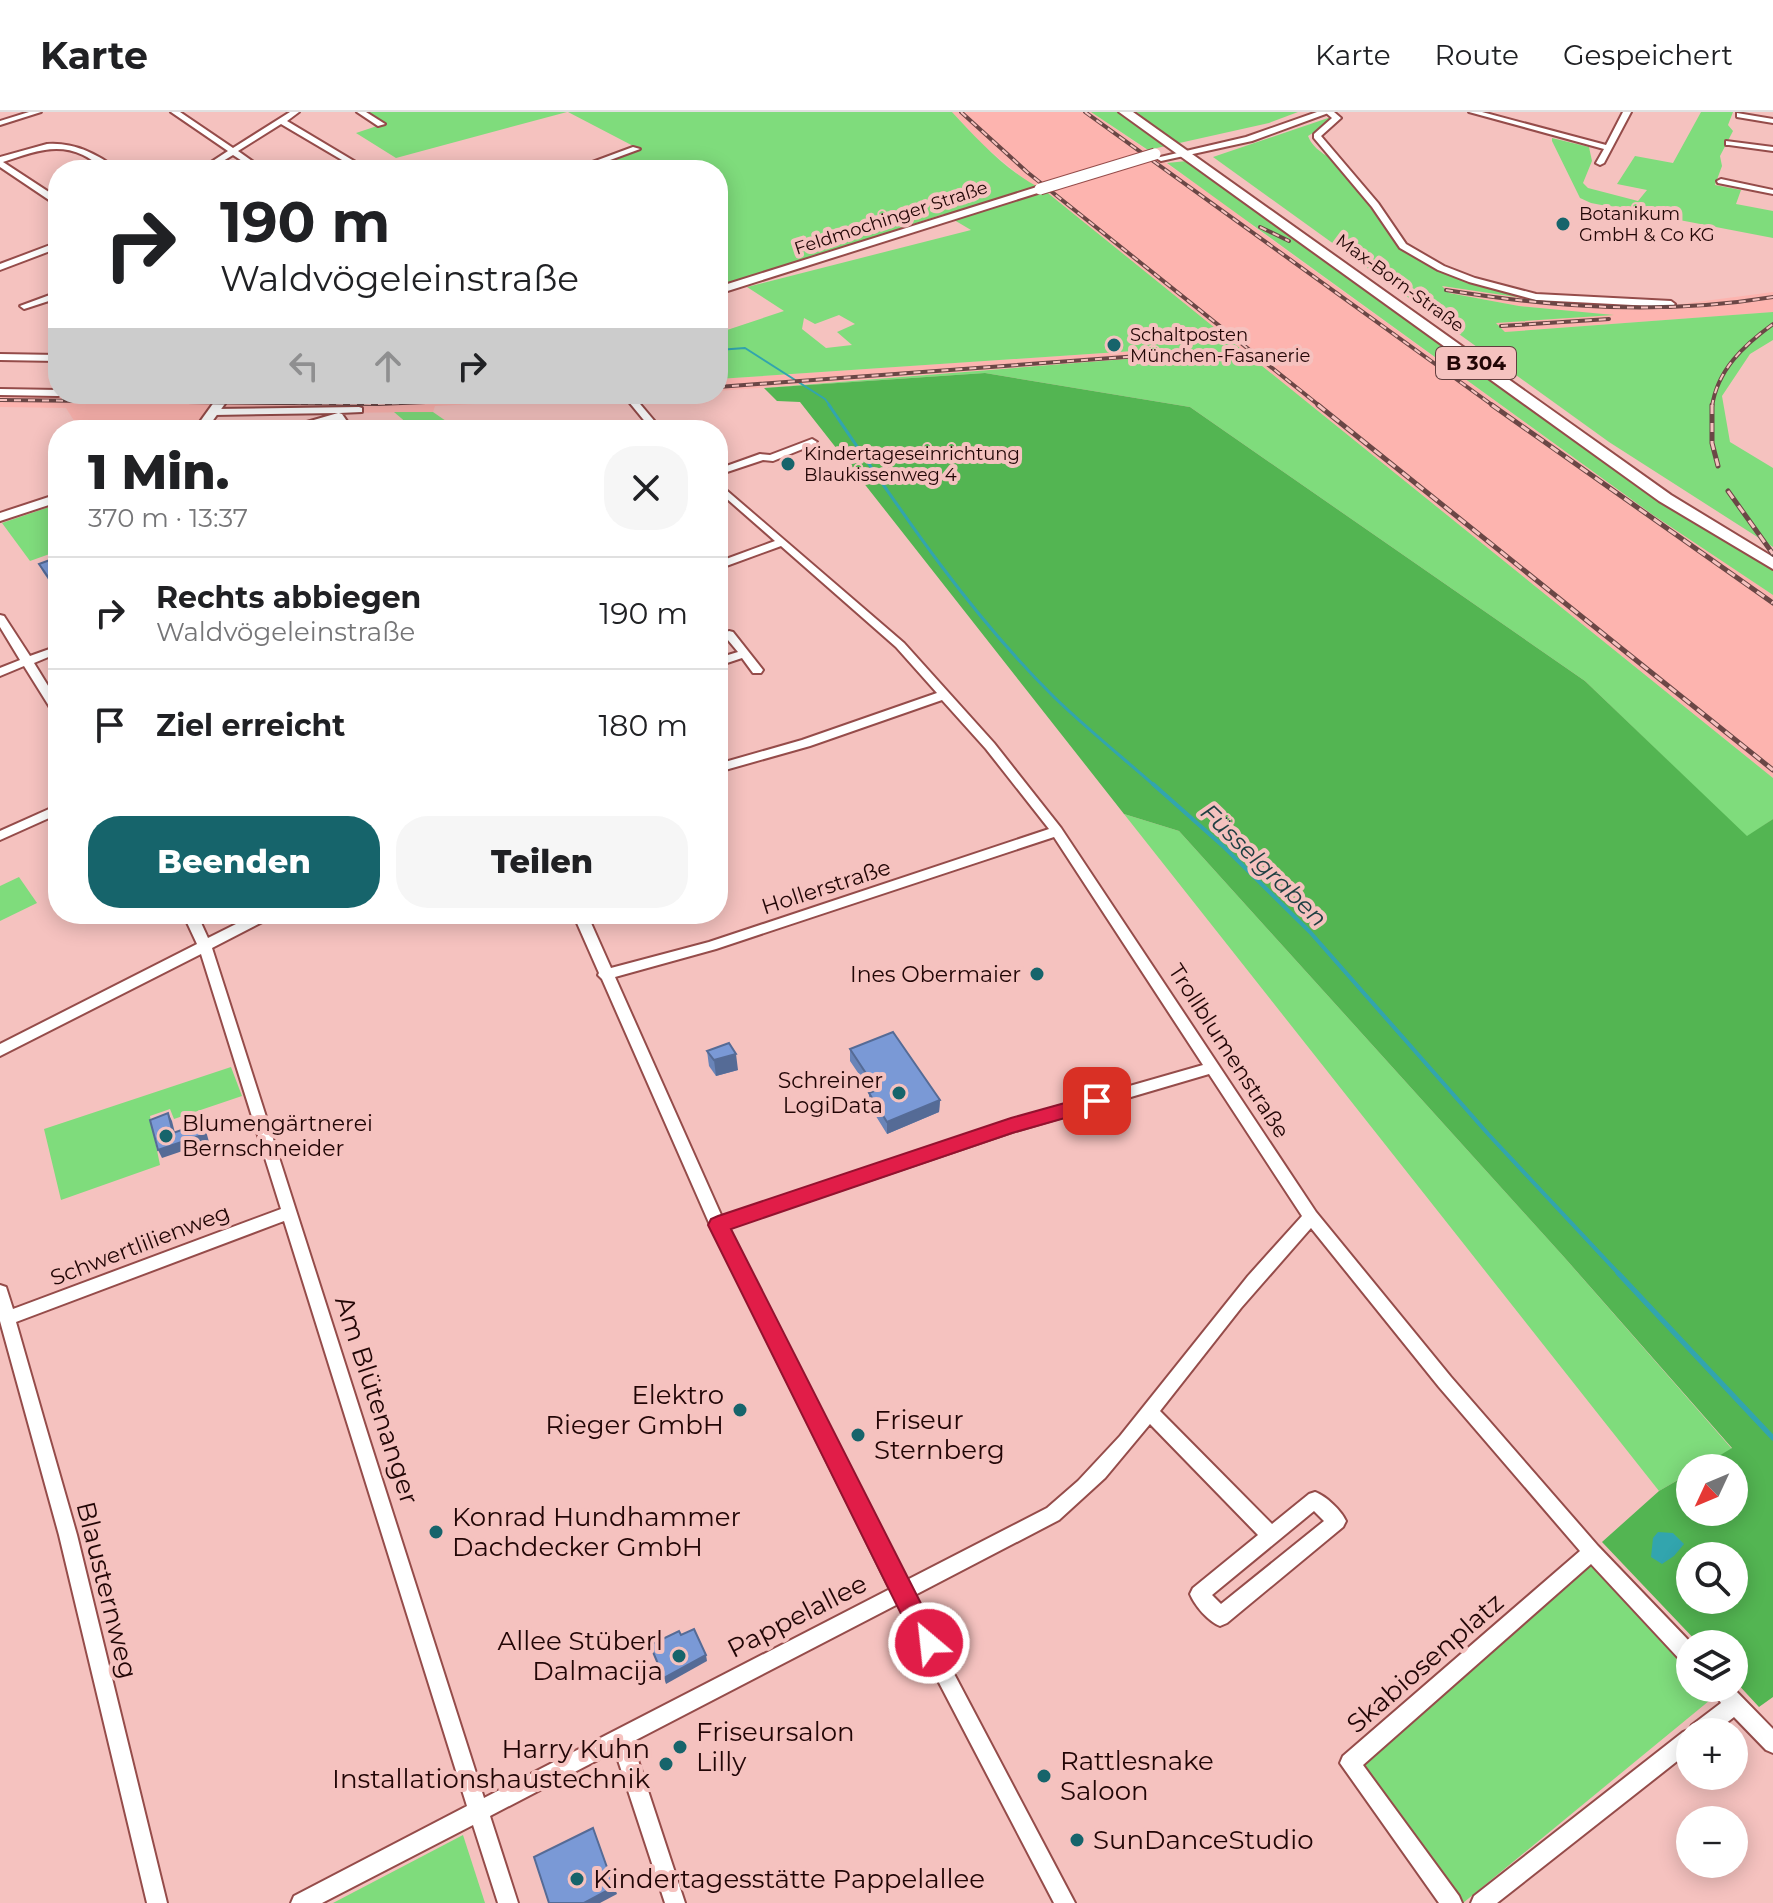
<!DOCTYPE html>
<html lang="de">
<head>
<meta charset="utf-8">
<style>
  :root { --surface:#fff; --page:#f6f6f6; --text:#202124; --muted:#757577; --line:#e0e0e0; --accent:#16646b }
  body { margin:0; font-family:Montserrat,sans-serif; background:var(--page); color:var(--text); height:100vh; display:flex; flex-direction:column; font-size:30px; white-space:nowrap }
  * { box-sizing:border-box; margin:0 }
  p { font-size:26px; color:var(--muted) }
  .icon { flex:none; width:44px; height:44px; fill:none; stroke:currentColor; stroke-width:2; stroke-linecap:round; stroke-linejoin:round }
  .map { position:relative; flex:1; overflow:hidden }
  .sheet { position:absolute; left:48px; top:308px; width:680px; height:504px; display:flex; flex-direction:column; background:var(--surface); border-radius:32px; box-shadow:0 4px 20px #0003 }
  .sheet>* { flex:none }
  .top-card { position:absolute; left:48px; top:48px; width:680px; height:244px; border-radius:32px; box-shadow:0 4px 20px #0003; background:#fff; color:var(--text); overflow:hidden }
  .needle { width:52px; rotate:226deg }
  .controls { position:absolute; left:1676px; top:1342px; display:grid; gap:16px }
  .controls a { display:grid; place-items:center; width:72px; height:72px; border-radius:50%; background:var(--surface); box-shadow:0 4px 20px #0003; font-size:40px }
  .pin { position:absolute; display:grid; place-items:center; width:68px; height:68px; color:#fff; margin:-34px; border-radius:16px; box-shadow:0 4px 12px #0006 }
  .me { position:absolute; width:88px; margin:-44px; rotate:332deg; stroke-linejoin:round; filter:drop-shadow(0 0 6px #0008) }
  .turn { display:flex; align-items:center; gap:28px; height:168px; padding:0 40px; font-size:36px }
  .turn .icon { width:104px; height:104px; stroke-width:2.5 }
  .turn b { display:block; font-size:56px; line-height:68px }
  .lanes { display:flex; align-items:center; height:76px; padding:0 40px; background:#0003; justify-content:center; gap:40px; direction:ltr }
  .lanes .off { opacity:.35 }
  .round { display:grid; place-items:center; flex:none; width:84px; height:84px; border-radius:32px; background:var(--page) }
  .overview { display:flex; align-items:center; justify-content:space-between; height:136px; padding:0 40px }
  h1 { font-size:48px; font-weight:800; line-height:60px }
  .cta { display:flex; gap:16px; margin-top:auto; padding:16px 40px }
  .cta a { flex:1; height:92px; border-radius:32px; background:var(--accent); color:#fff; font-size:32px; font-weight:800; line-height:92px; text-align:center }
  .cta a+a { background:var(--page); color:var(--text) }
  ul { padding:0; list-style:none }
  li { display:flex; align-items:center; gap:24px; height:112px; padding:0 40px; border-top:2px solid var(--line) }
  li div { flex:1 }
  li b { display:block; font-size:30px }
  li em { font-style:normal }
  header { display:flex; align-items:center; gap:48px; box-sizing:border-box; height:112px; padding:0 40px; background:var(--surface); border-bottom:2px solid var(--line) }
  header strong { font-size:38px }
  nav { display:flex; gap:44px; margin-inline-start:auto; font-size:28px }
  .map>svg:first-child { display:block }
  .built { fill:#fdb4af }
  .green { fill:#7fdc7c; fill-rule:evenodd }
  .forest { fill:#53b552; fill-rule:evenodd }
  .water { fill:#32a5ae }
  .lines { fill:none; stroke-linecap:round; stroke-linejoin:round }
  .stream-far3 { stroke:#32a5ae; stroke-width:2 }
  .stream-far2 { stroke:#32a5ae; stroke-width:3 }
  .stream-far1 { stroke:#32a5ae; stroke-width:4 }
  .stream { stroke:#32a5ae; stroke-width:5 }
  .street-casing { stroke:#954c4a; stroke-width:4 }
  .secondary-casing { stroke:#954c4a; stroke-width:4 }
  .primary-casing { stroke:#954c4a; stroke-width:4 }
  .street { fill:#fff; fill-rule:evenodd }
  .secondary { fill:#fff; fill-rule:evenodd }
  .primary { fill:#fff; fill-rule:evenodd }
  .rail-far1-casing { stroke:#6b4746; stroke-width:4 }
  .rail-casing { stroke:#6b4746; stroke-width:5 }
  .rail-far1 { stroke:#f5c2bf; stroke-width:2; stroke-dasharray:7; stroke-linecap:butt }
  .rail { stroke:#f5c2bf; stroke-width:3; stroke-dasharray:9; stroke-linecap:butt }
  .secondary-bridge-casing { stroke:#954c4a; stroke-width:13; stroke-linecap:butt }
  .secondary-bridge { stroke:#fff; stroke-width:11 }
  .wall { fill:#6984b8 }
  .shaded-wall { fill:#556b96 }
  .building { fill:#7a99d6; stroke:#556b96; stroke-width:2 }
  .route { fill:#e11d48; stroke:#92132f; stroke-width:2 }
  .poi-dot { fill:#16646b; stroke:#f5c2bf; stroke-width:3 }
  .labels { text-anchor:middle; dominant-baseline:central; stroke-width:8; stroke-linejoin:round; paint-order:stroke }
  .far-poi-label { font-size:18px; fill:#220606; stroke:#f5c2bf; text-anchor:start }
  .far-street-label { font-size:18px; fill:#220606; stroke:#f5c2bf }
  .shield { fill:#f5c2bf; stroke:#613e3e; stroke-width:2 }
  .shield-label { font-size:20px; font-weight:bold; fill:#220606 }
  .street-label { font-size:22px; fill:#220606; stroke:#f5c2bf }
  .poi-label { font-size:22px; fill:#220606; stroke:#f5c2bf; text-anchor:end }
  .water-label { font-size:24px; font-style:italic; fill:#1d3e41; stroke:#f5c2bf }
  .near-poi-label { font-size:26px; fill:#220606; stroke:#f5c2bf; text-anchor:start }
  .near-street-label { font-size:26px; fill:#220606; stroke:#f5c2bf }
</style>
</head>
<body>
<header>
<strong>Karte</strong>
<nav><a>Karte</a><a>Route</a><a>Gespeichert</a></nav>
</header>
<div class="map">
<svg width="1773" height="1791" viewBox="0 0 1773 1791">
  <rect width="100%" height="100%" fill="#f5c2bf"/>
  <g class="built">
    <path d="M952,0H1091L1240,102L1254,115L1653,403L1773,483V666L1044,78L1030,72L983,33Z"/>
    <path d="M1440,174L1536,188L1602,193H1674L1773,180V200L1505,220L1495,211L1607,203L1519,194L1449,181Z"/>
    <path d="M1163,237L1165,244L718,279V267Z"/>
    <path d="M0,277L58,282H228L230,286L375,287L488,282H679L435,294L433,300L214,302L200,318H80L66,296L0,295Z"/>
  </g>
  <g class="green">
    <path d="M364,0H567L396,46L356,21L383,12Z"/>
    <path d="M568,0H952C979,29 1008,61 1044,78L1773,666V707L1747,725L1585,569L1190,295L985,261L764,276L1164,244L1163,237L718,267V221L784,199L747,175L971,118L944,102L718,175V58H579L639,37ZM839,203L855,212L837,220L852,233L826,236L802,217L804,206L815,212Z"/>
    <path d="M1091,0H1298L1269,11L1148,38Z"/>
    <path d="M1701,0H1733L1728,13L1733,19L1720,44L1722,54L1715,73L1741,78L1736,92L1773,99V126L1591,91L1580,86L1552,29V26L1589,35L1592,49L1583,71L1588,76L1638,89L1647,78L1617,72L1635,44L1673,51Z"/>
    <path d="M1331,5L1330,10L1308,24C1314,40 1331,44 1343,57C1363,82 1380,115 1404,136C1435,164 1496,179 1536,188L1442,174L1449,181L1519,194L1614,203L1496,211L1505,220L1773,200V228L1750,242L1722,284L1730,330L1773,356V435L1609,330L1213,45Z"/>
    <path d="M1187,49L1657,386L1773,458V483L1653,403L1167,51Z"/>
    <path d="M394,300H433L459,318H415Z"/>
    <path d="M58,392V439L30,449L2,411Z"/>
    <path d="M1124,702L1179,719L1564,1145L1732,1337L1699,1356H1690V1361L1659,1379Z"/>
    <path d="M19,765L37,791L0,809V774Z"/>
    <path d="M231,955L242,984L174,1007L170,997L150,1004L160,1053L61,1088L44,1017Z"/>
    <path d="M1591,1451L1690,1557V1576H1708L1715,1584L1463,1791L1360,1650Z"/>
    <path d="M463,1723L485,1791H333Z"/>
  </g>
  <path class="forest" d="M985,261L1190,295L1585,569L1747,724L1773,707V1585L1759,1595L1734,1568V1532H1699L1602,1430L1659,1379L1690,1361V1400H1734V1356H1699L1732,1336L1564,1145L1179,719L1124,702L800,290L777,289L764,276ZM1690,1444H1734V1488H1690Z"/>
  <path class="water" d="M1658,1420L1673,1421L1684,1432L1674,1444L1662,1452L1651,1445L1653,1426Z"/>
  <g class="lines">
    <path class="stream-far3" d="M718,238L745,236L825,287L831,295"/>
    <path class="stream-far2" d="M829,293C898,395 966,498 1054,585C1086,616 1122,645 1155,674"/>
    <path class="stream-far1" d="M1153,672L1224,735L1310,820L1489,1023L1620,1163"/>
    <path class="stream" d="M1618,1161L1773,1326"/>
    <defs>
      <g id="street">
        <path d="M29,0H41L0,13V9Z"/>
        <path d="M171,0H180L233,36L290,0H299L287,9L369,58H359L281,12L238,39L265,58H256L233,43L208,58H199L228,39Z"/>
        <path d="M357,0H366L385,12L378,14Z"/>
        <path d="M1325,0H1334L1341,6L1321,24L1378,91L1406,132L1444,154L1475,166L1536,182L1671,189L1675,192L1671,195L1536,188L1469,170L1438,158L1400,136L1372,95L1314,26V22L1332,6Z"/>
        <path d="M1469,0H1482L1606,33L1623,0H1631L1604,51L1600,53L1596,51L1604,37Z"/>
        <path d="M1737,1L1773,7V11L1737,5Z"/>
        <path d="M1726,29L1773,35V39L1729,33H1726Z"/>
        <path d="M47,32C73,30 98,42 118,58C105,58 95,49 83,43C56,30 30,41 3,50L58,86V92H55L0,55V45Z"/>
        <path d="M633,35L640,37L583,58H571Z"/>
        <path d="M1721,67L1773,78V82L1718,71L1717,69Z"/>
        <path d="M58,130V136L0,158V152Z"/>
        <path d="M58,180V186L24,197L20,194Z"/>
        <path d="M0,242L58,243V249L0,248Z"/>
        <path d="M0,277L58,278V282H62L58,284L0,283Z"/>
        <path d="M629,286H635L662,318H652L629,290Z"/>
        <path d="M359,295L362,296V300L339,301L342,302L353,318H343L336,308L296,318H279L338,301L214,303L209,300L214,297Z"/>
        <path d="M812,327L817,330L815,332L773,349L763,348L718,363V357L760,342L770,343Z"/>
        <path d="M718,371L904,531L994,631L1061,716L1316,1100L1451,1265L1598,1434L1692,1532L1690,1553L1683,1551L1591,1452L1363,1653L1459,1784L1462,1791H1439L1340,1651L1343,1644L1580,1439L1439,1275L1311,1116L1241,1196L1160,1299L1272,1412L1309,1382L1315,1380C1326,1384 1341,1398 1346,1409L1343,1415L1227,1511L1220,1514C1208,1509 1195,1494 1190,1482L1193,1476L1258,1423L1150,1312L1105,1366L1059,1408L913,1484L1075,1791H1054L898,1492L632,1630L685,1791H665L615,1639L490,1704L518,1791H498L473,1713L322,1791H291L294,1784L467,1694L284,1109L16,1210L77,1423L167,1791H147L59,1423L0,1209V1173L6,1175L13,1197L281,1097L201,842L0,944V932L197,832L183,802H197L208,826L256,802H274L272,805L212,836L484,1686L890,1477L710,1113L602,867L598,863L599,861L573,802H587L611,856L709,830L1049,717L986,637L942,588L810,634L718,660V652L802,628L937,581L896,535L781,434L718,457V450L775,429L718,379ZM1054,725L1203,953L1011,1008L722,1105L615,865L716,837ZM1209,962L1302,1104L1248,1164L1120,1324L1078,1369L1047,1396L905,1469L728,1116L1012,1020ZM1314,1399L1324,1409L1221,1492L1212,1483Z"/>
        <path d="M0,503L4,504L30,544L58,534V541L34,551L58,590V603L54,602L24,554L0,564V556L20,548L0,515Z"/>
        <path d="M729,519L733,520L763,558L761,561H753L742,546L718,554V546L738,540L723,522Z"/>
        <path d="M58,693V702L0,728V719Z"/>
        <path d="M1711,1576H1733L1773,1617V1641L1766,1638L1734,1605L1715,1620H1690V1639L1497,1791H1471L1474,1784L1683,1620L1690,1617L1692,1613L1721,1591Z"/>
      </g>
      <g id="secondary">
        <path d="M1317,0H1331L1252,29L1161,49L1156,46L1246,25Z"/>
        <path d="M1040,74L1045,77L1044,79L718,182V175Z"/>
        <path d="M220,282H232L206,318H194Z"/>
        <path d="M58,382V390L0,409V401Z"/>
      </g>
      <path id="primary" d="M1119,0H1133L1671,383L1773,445V457L1659,389Z"/>
    </defs>
    <use href="#street" class="street-casing"/>
    <use href="#secondary" class="secondary-casing"/>
    <use href="#primary" class="primary-casing"/>
    <use href="#street" class="street"/>
    <use href="#secondary" class="secondary"/>
    <use href="#primary" class="primary"/>
    <defs>
      <g id="rail-far1">
        <path d="M961,0L1027,60L1321,295"/>
        <path d="M1085,0L1495,295"/>
        <path d="M1260,115L1289,129"/>
        <path d="M1446,178C1556,196 1663,203 1773,185"/>
        <path d="M1501,214L1609,207"/>
        <path d="M718,275L1166,242"/>
        <path d="M0,288L378,292L619,282"/>
        <path d="M1712,295C1717,258 1744,233 1773,212"/>
      </g>
      <g id="rail">
        <path d="M1318,293L1773,658"/>
        <path d="M1492,293L1773,491"/>
        <path d="M1712,293V331L1718,354"/>
        <path d="M1728,379L1773,442"/>
      </g>
    </defs>
    <use href="#rail-far1" class="rail-far1-casing"/>
    <use href="#rail" class="rail-casing"/>
    <use href="#rail-far1" class="rail-far1"/>
    <use href="#rail" class="rail"/>
    <defs>
      <path id="secondary-bridge" d="M1040,77L1155,42"/>
    </defs>
    <use href="#secondary-bridge" class="secondary-bridge-casing"/>
    <use href="#secondary-bridge" class="secondary-bridge"/>
  </g>
  <g class="wall">
    <path d="M58,445V482L43,460L39,452Z"/>
    <path d="M850,937L940,988L939,1000L887,1022L869,993V981L871,980L850,949Z"/>
    <path d="M707,939L738,958L716,964L709,954Z"/>
  </g>
  <g class="shaded-wall">
    <path d="M736,942L738,958L716,964L714,948Z"/>
    <path d="M940,988L939,1000L887,1022V1010Z"/>
    <path d="M168,1001L172,1009L177,1029L173,1021Z"/>
    <path d="M202,1011L206,1019L209,1030L162,1046L158,1038Z"/>
    <path d="M706,1543L707,1549L666,1572L664,1566Z"/>
    <path d="M593,1716L617,1782L600,1791H584Z"/>
  </g>
  <g class="building">
    <path d="M58,445V479L39,452Z"/>
    <path d="M893,920L940,988L887,1010L869,981L877,978L850,937Z"/>
    <path d="M729,931L736,942L714,948L707,939Z"/>
    <path d="M168,1001L173,1021L202,1011L205,1022L158,1038L150,1008Z"/>
    <path d="M694,1517L706,1543L664,1566L650,1533L679,1519L681,1523Z"/>
    <path d="M593,1716L614,1775L584,1791H549L534,1745Z"/>
  </g>
  <path class="route" d="M1097,982L1104,984L1107,989L1104,995L1012,1021L731,1117L937,1523L941,1531L937,1540L929,1544L920,1540L708,1113L711,1107L718,1104L1011,1006Z"/>
  <g class="poi-dot">
    <circle cx="1563" cy="112" r="8"/>
    <circle cx="1114" cy="233" r="8"/>
    <circle cx="788" cy="352" r="8"/>
    <circle cx="1037" cy="862" r="8"/>
    <circle cx="899" cy="981" r="8"/>
    <circle cx="166" cy="1024" r="8"/>
    <circle cx="740" cy="1298" r="8"/>
    <circle cx="858" cy="1323" r="8"/>
    <circle cx="436" cy="1420" r="8"/>
    <circle cx="679" cy="1544" r="8"/>
    <circle cx="680" cy="1635" r="8"/>
    <circle cx="666" cy="1652" r="8"/>
    <circle cx="1044" cy="1664" r="8"/>
    <circle cx="1077" cy="1728" r="8"/>
    <circle cx="577" cy="1767" r="8"/>
  </g>
  <g class="labels">
    <g class="far-poi-label">
      <text x="1579" y="102">Botanikum<tspan x="1579" dy="21">GmbH &amp; Co KG</tspan></text>
      <text x="1130" y="223">Schaltposten<tspan x="1130" dy="21">München-Fasanerie</tspan></text>
      <text x="804" y="342">Kindertageseinrichtung<tspan x="804" dy="21">Blaukissenweg 4</tspan></text>
    </g>
    <g class="far-street-label">
      <text transform="translate(891 106) rotate(-18)">Feldmochinger Straße</text>
      <text transform="translate(1400 171) rotate(36)">Max-Born-Straße</text>
    </g>
    <rect class="shield" x="1436" y="235" width="80" height="32" rx="6"/>
    <g class="shield-label">
      <text x="1476" y="251">B 304</text>
    </g>
    <g class="street-label">
      <text transform="translate(826 775) rotate(-18)">Hollerstraße</text>
      <text transform="translate(1229 939) rotate(57)">Trollblumenstraße</text>
      <text transform="translate(140 1133) rotate(-21)">Schwertlilienweg</text>
    </g>
    <g class="poi-label">
      <text x="1021" y="862">Ines Obermaier</text>
      <text x="883" y="968">Schreiner<tspan x="883" dy="25">LogiData</tspan></text>
      <text x="182" y="1011" text-anchor="start">Blumengärtnerei<tspan x="182" dy="25">Bernschneider</tspan></text>
    </g>
    <g class="water-label">
      <text transform="translate(1264 753) rotate(44)">Füsselgraben</text>
    </g>
    <g class="near-poi-label">
      <text x="724" y="1283" text-anchor="end">Elektro<tspan x="724" dy="30">Rieger GmbH</tspan></text>
      <text x="874" y="1308">Friseur<tspan x="874" dy="30">Sternberg</tspan></text>
      <text x="452" y="1405">Konrad Hundhammer<tspan x="452" dy="30">Dachdecker GmbH</tspan></text>
      <text x="663" y="1529" text-anchor="end">Allee Stüberl<tspan x="663" dy="30">Dalmacija</tspan></text>
      <text x="696" y="1620">Friseursalon<tspan x="696" dy="30">Lilly</tspan></text>
      <text x="650" y="1637" text-anchor="end">Harry Kuhn<tspan x="650" dy="30">Installationshaustechnik</tspan></text>
      <text x="1060" y="1649">Rattlesnake<tspan x="1060" dy="30">Saloon</tspan></text>
      <text x="1093" y="1728">SunDanceStudio</text>
      <text x="593" y="1767">Kindertagesstätte Pappelallee</text>
    </g>
    <g class="near-street-label">
      <text transform="translate(377 1288) rotate(72)">Am Blütenanger</text>
      <text transform="translate(107 1478) rotate(76)">Blausternweg</text>
      <text transform="translate(797 1504) rotate(-27)">Pappelallee</text>
      <text transform="translate(1425 1551) rotate(-41)">Skabiosenplatz</text>
    </g>
  </g>
</svg>
<div class="controls">
<a><svg class="needle" viewBox="-14 -14 28 28"><path d="M0-13l5 13h-10z" fill="#e53935"/><path d="M0 13l5-13h-10z" fill="#757577"/></svg></a>
<a><svg class="icon" aria-label="search" viewBox="0 0 24 24"><circle cx="10" cy="10" r="6"/><path d="M15 15l6 6"/></svg></a>
<a><svg class="icon" aria-label="layers" viewBox="0 0 24 24"><path d="M12 4l9 5-9 5-9-5zM3 14l9 5 9-5"/></svg></a>
<a>+</a>
<a>−</a>
</div>
<div class="pin" style="left:1097px;top:989px;background:#d93025"><svg class="icon" aria-label="arrive" viewBox="0 0 24 24"><path d="M6 21V4h12l-3 4 3 4H6"/></svg></div>
<svg class="me" style="left:929px;top:1531px" viewBox="-20 -20 40 40"><circle r="17" fill="#e11d48" stroke="#fff" stroke-width="3"/><path d="M0-11L8 9 0 5-8 9z" fill="#fff"/></svg>
<div class="top-card">
<div class="turn"><svg class="icon" aria-label="right" viewBox="0 0 24 24"><path d="M7 20v-9h11M14 6l5 5-5 5"/></svg><div><b>190 m</b>Waldvögeleinstraße</div></div>
<div class="lanes"><svg class="icon off" aria-label="left" viewBox="0 0 24 24"><path d="M17 20v-9H6M10 6l-5 5 5 5"/></svg><svg class="icon off" aria-label="ahead" viewBox="0 0 24 24"><path d="M12 20V5M6 11l6-6 6 6"/></svg><svg class="icon" aria-label="right" viewBox="0 0 24 24"><path d="M7 20v-9h11M14 6l5 5-5 5"/></svg></div>
</div>
<section class="sheet">
<div class="overview"><div><h1>1 Min.</h1><p>370 m · 13:37</p></div><a class="round"><svg class="icon" aria-label="close" viewBox="0 0 24 24"><path d="M6 6l12 12M18 6L6 18"/></svg></a></div>
<ul>
<li><svg class="icon" aria-label="right" viewBox="0 0 24 24"><path d="M7 20v-9h11M14 6l5 5-5 5"/></svg><div><b>Rechts abbiegen</b><p>Waldvögeleinstraße</p></div><em>190 m</em></li>
<li><svg class="icon" aria-label="arrive" viewBox="0 0 24 24"><path d="M6 21V4h12l-3 4 3 4H6"/></svg><div><b>Ziel erreicht</b></div><em>180 m</em></li>
</ul>
<div class="cta"><a>Beenden</a><a>Teilen</a></div>
</section>
</div>
</body>
</html>
